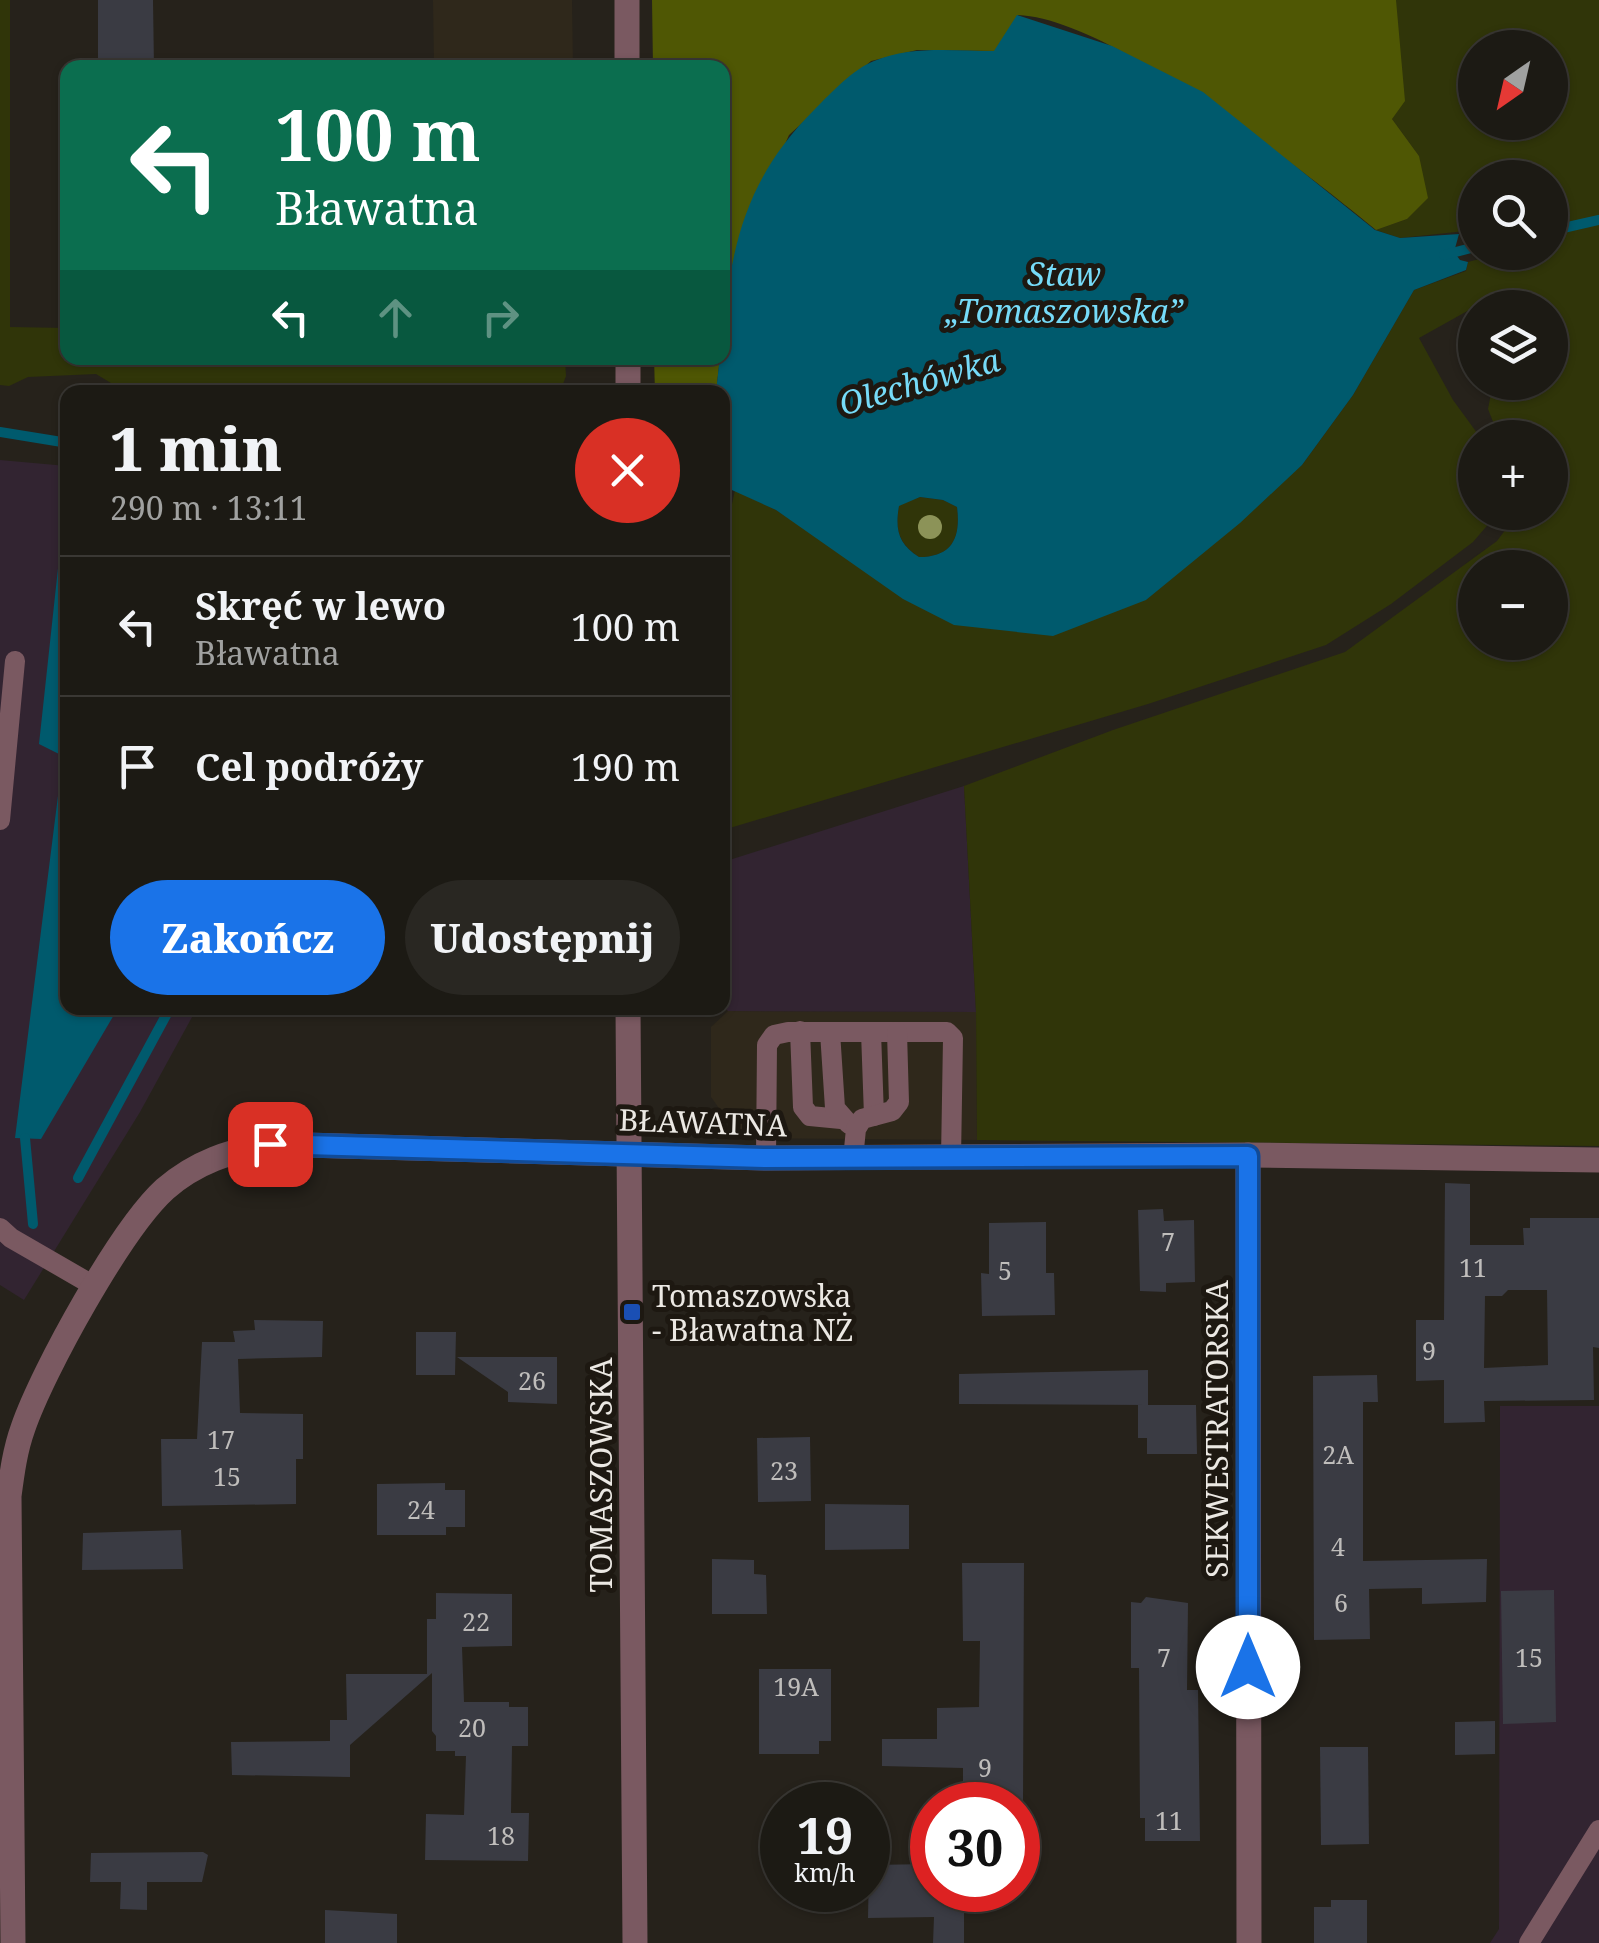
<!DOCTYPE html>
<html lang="pl">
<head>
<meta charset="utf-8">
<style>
  :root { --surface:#1c1a14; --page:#292722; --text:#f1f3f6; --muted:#a0a1a0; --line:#3a3834; --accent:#1a73e8 }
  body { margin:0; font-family:"Noto Serif",serif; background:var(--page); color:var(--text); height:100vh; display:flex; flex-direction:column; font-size:38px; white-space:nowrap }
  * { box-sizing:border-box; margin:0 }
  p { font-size:32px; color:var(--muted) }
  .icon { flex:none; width:55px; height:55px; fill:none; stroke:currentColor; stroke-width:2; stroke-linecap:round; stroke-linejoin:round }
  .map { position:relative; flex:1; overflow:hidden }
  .side { position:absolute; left:60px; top:385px; width:670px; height:630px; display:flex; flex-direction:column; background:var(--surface); border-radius:20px; box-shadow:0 2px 8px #0004,0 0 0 2px var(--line) }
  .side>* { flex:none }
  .hud { position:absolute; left:60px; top:60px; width:670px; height:305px; border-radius:20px; box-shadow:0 2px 8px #0004,0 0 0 2px var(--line); background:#0b6e4f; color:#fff; overflow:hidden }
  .needle { width:65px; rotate:214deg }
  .tools { position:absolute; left:1458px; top:30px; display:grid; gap:20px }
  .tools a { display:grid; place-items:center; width:110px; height:110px; border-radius:50%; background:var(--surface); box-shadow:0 2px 8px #0004,0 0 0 2px var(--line); font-size:50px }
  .speed { position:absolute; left:760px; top:1782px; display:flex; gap:20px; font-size:50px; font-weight:700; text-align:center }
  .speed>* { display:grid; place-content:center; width:130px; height:130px; border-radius:50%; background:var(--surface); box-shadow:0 2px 8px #0004,0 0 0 2px var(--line); line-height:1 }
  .speed small { font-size:25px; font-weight:400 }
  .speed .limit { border:15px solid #d22; background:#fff; color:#111 }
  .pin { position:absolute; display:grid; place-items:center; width:85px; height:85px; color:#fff; margin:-42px; border-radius:20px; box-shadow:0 5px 15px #0006 }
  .me { position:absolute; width:110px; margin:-55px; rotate:0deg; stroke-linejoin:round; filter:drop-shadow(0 0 8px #0008) }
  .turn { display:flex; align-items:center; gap:35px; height:210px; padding:0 50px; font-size:45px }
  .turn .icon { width:130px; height:130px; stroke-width:2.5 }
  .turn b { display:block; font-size:70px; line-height:85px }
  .lanes { display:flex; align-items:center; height:95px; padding:0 50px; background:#0003; justify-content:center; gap:50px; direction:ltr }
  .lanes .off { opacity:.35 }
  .round { display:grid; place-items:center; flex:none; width:105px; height:105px; border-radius:52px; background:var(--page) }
  .head { display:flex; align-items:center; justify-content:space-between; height:170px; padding:0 50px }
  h1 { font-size:60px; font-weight:800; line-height:75px }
  .action { display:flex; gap:20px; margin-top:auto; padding:20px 50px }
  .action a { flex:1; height:115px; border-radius:60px; background:var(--accent); color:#fff; font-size:40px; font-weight:800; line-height:115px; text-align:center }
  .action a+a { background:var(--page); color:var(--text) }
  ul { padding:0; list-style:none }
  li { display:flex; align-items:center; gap:30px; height:140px; padding:0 50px; border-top:2px solid var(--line) }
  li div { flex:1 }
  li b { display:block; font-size:38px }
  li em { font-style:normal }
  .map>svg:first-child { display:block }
  .built { fill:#2f281b }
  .industrial { fill:#322431 }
  .green { fill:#303509; fill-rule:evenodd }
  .forest { fill:#4f5704 }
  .water { fill:#005a6d; fill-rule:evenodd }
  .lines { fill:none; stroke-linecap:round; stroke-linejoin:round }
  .stream { stroke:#005a6d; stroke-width:10 }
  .building { fill:#3a3b43; fill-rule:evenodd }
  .service { stroke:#7a5961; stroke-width:20 }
  .minor { stroke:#7a5961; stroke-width:25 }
  .tertiary { stroke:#7a5961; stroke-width:25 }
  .tree { fill:#8c9358 }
  .route-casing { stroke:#114b97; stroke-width:25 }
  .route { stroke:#1a73e8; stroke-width:18 }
  .transit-dot { fill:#1a4fb4; stroke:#1d1811; stroke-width:4 }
  .labels { text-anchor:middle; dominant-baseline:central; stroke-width:10; stroke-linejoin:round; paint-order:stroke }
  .number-label { font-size:25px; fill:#bfbdbb }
  .street-label { font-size:30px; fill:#ebe8e3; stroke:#1d1811 }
  .poi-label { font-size:30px; fill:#ebe8e3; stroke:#1d1811; text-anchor:start }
  .water-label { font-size:32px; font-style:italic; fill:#76dbf8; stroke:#1d1811 }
</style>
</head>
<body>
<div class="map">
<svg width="1599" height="1943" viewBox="0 0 1599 1943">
  <rect width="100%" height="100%" fill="#26221b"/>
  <g class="built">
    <path d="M433,0H572L573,67H434Z"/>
    <path d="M728,1011L976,1012L977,1140L740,1138L711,1097V1027Z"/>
  </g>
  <g class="industrial">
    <path d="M0,460L67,466L68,1008H197L140,1112L24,1300L0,1285Z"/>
    <path d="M964,786L976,1012L728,1011L723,1006V862Z"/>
    <path d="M1500,1406H1599V1943H1490L1499,1929Z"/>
  </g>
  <g class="green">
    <path d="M0,0H10V327L67,328L68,358H565L566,376L560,392H126L96,374L28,377L9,386L0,385Z"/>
    <path d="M1396,0H1599V1146L977,1140L976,1012L964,786L1113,730L1345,652L1497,541L1518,513L1550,512V438L1499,437L1488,409L1493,383L1550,382V308L1504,307L1496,295L1419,338L1453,400L1480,437L1475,438V512L1498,513L1473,542L1391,604L1326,645L1148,704L723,830V501L732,504L735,490L776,510L838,550L1146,600L1302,465L1353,395L1414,290L1466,271L1468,262L1491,256V253L1550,252V178H1475V230L1400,238L1376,230L1407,219L1419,156L1392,119ZM1475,48H1550V122H1475ZM1475,568H1550V642H1475Z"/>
    <path d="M920,497L943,500L957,507C961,538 952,557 919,557C898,543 895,529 899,505Z"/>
  </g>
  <g class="forest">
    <path d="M652,0H1396L1405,101L1392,119L1419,156L1428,198L1407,219L1376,230C1303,170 1109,18 1018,15L995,51L917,50L871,61L789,135L728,276L723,327L722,68L653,67Z"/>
    <path d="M654,358H720L716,392H655Z"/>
  </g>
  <g class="water">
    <path d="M1017,15L1112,46L1203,92L1375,230L1400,238L1459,234L1454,252L1460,260L1468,262L1466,270L1414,290L1353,395L1302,465L1240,523L1146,600L1053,636L954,625L903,599L776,510L723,486L722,392H716C729,282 727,196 815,109C831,93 853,69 874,61C912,45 954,51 994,51ZM920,497L943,500L957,507C961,538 952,557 919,557C898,544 895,529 899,506Z"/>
    <path d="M67,485L68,1008H118L41,1139L15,1138L63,756L39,744Z"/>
  </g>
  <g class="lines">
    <g class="stream">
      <path d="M1550,231L1599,220"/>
      <path d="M1444,255L1475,247"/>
      <path d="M0,432L68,443"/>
      <path d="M25,1138L33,1224"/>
      <path d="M78,1178L170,1008"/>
    </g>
  </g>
  <g class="building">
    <path d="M98,0H153L154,68H98Z"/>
    <path d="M1445,1183L1470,1184V1245H1524L1523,1228H1530V1218H1599V1348L1593,1347L1594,1400L1484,1401L1485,1422L1444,1423V1380L1416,1381V1320H1444ZM1508,1290H1547L1548,1365L1484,1368L1485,1296H1502Z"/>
    <path d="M1163,1209L1164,1221L1194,1220L1195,1282L1166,1283V1292L1140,1291L1138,1210Z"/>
    <path d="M1046,1222V1273H1054L1055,1315L982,1316L981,1273L989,1274V1223Z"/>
    <path d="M254,1320L323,1321L322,1357L238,1359L240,1413L303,1414V1459H296V1504L162,1506L161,1439H197L202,1342H235L233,1331L255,1330Z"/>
    <path d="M416,1332H456L455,1375H416Z"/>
    <path d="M457,1357H557V1404L508,1402V1392Z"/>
    <path d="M1148,1370V1405L959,1404V1374Z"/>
    <path d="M1377,1375L1378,1402H1363V1561L1487,1559L1486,1602L1422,1604V1588L1369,1589L1370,1639L1314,1640L1313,1376Z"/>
    <path d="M1138,1405H1196L1197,1454H1147V1438H1138Z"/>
    <path d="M810,1437L811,1501L758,1502L757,1438Z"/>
    <path d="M445,1483V1490H465V1527H446V1535H377V1484Z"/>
    <path d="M825,1504L909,1505V1549L825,1550Z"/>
    <path d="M181,1530L183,1569L82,1570L83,1533Z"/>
    <path d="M712,1559L754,1560V1574L766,1575L767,1614H712Z"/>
    <path d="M962,1563H1024L1023,1805H963V1768L882,1766V1739H937V1708L979,1707L980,1641H963Z"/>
    <path d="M1554,1590L1556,1722L1503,1724L1501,1591Z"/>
    <path d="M436,1593L512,1594V1646L462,1647L464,1702H509V1707H528V1746H512L511,1813H529L528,1861L425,1860L426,1814L464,1815L466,1756H455V1751H436V1736L432,1731V1673L350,1745V1777L232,1775L231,1742L330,1741V1720H347L346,1674H427V1619H436Z"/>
    <path d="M1146,1597L1188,1603L1187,1690H1198L1200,1841H1145V1818H1140L1139,1668H1131V1602L1141,1603Z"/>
    <path d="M759,1669H831V1741H819V1754H759Z"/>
    <path d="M1495,1721V1754L1455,1755V1722Z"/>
    <path d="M1320,1747H1368L1369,1844L1321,1845Z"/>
    <path d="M203,1852L208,1855L202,1882H147V1910L120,1909L121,1882H90L91,1853Z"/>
    <path d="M932,1864V1890H964V1943H933L934,1917L868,1918L869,1865Z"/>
    <path d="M1331,1900H1367V1943H1314V1907H1331Z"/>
    <path d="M325,1910L397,1914V1943H325Z"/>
  </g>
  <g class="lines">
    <g class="service">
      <path d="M0,820L15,661"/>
      <path d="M800,1031L803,1107L810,1116L841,1119"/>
      <path d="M830,1032L835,1108L849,1124"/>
      <path d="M871,1032L874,1116"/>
      <path d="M766,1158L767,1045L774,1035L788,1032H947L953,1038L951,1158"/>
      <path d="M853,1159L856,1129L862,1119L892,1111L899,1102L897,1032"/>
      <path d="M0,1228L11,1238L96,1287"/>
      <path d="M1529,1943L1599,1830"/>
    </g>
    <g class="minor">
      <path d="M1248,1155L1249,1943"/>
      <path d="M13,1943L9,1496C12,1473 15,1450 23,1428C43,1370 121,1229 165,1189C196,1162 230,1151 270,1144L766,1158L1248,1155L1599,1160"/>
    </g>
    <g class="tertiary">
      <path d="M627,0V68"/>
      <path d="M628,358V392"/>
      <path d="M628,1008L635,1943"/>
    </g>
  </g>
  <circle class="tree" cx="930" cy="527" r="12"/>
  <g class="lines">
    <defs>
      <path id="route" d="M270,1144L766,1158L1248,1156V1667"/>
    </defs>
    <use href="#route" class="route-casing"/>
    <use href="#route" class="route"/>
  </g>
  <rect class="transit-dot" x="622" y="1302" width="20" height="20" rx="5"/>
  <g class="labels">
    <g class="number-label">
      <text x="1168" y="1241">7</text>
      <text x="1473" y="1267">11</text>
      <text x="1005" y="1270">5</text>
      <text x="1429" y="1350">9</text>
      <text x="532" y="1380">26</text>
      <text x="221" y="1439">17</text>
      <text x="1338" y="1454">2A</text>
      <text x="784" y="1470">23</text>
      <text x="227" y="1476">15</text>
      <text x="421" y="1509">24</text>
      <text x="1338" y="1546">4</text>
      <text x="1341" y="1602">6</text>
      <text x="476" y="1621">22</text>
      <text x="1164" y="1657">7</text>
      <text x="1529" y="1657">15</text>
      <text x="796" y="1686">19A</text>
      <text x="472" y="1727">20</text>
      <text x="985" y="1767">9</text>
      <text x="1169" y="1820">11</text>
      <text x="501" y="1835">18</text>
    </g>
    <g class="street-label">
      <text transform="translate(703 1122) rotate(2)">BŁAWATNA</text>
      <text transform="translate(1216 1429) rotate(-90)">SEKWESTRATORSKA</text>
      <text transform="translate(600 1475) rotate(-90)">TOMASZOWSKA</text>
    </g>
    <g class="poi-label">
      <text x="652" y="1295">Tomaszowska<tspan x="652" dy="34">- Bławatna NŻ</tspan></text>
    </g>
    <g class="water-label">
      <text x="1064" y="273">Staw<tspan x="1064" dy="37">„Tomaszowska”</tspan></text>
      <text transform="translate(919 381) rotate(-16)">Olechówka</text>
    </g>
  </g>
</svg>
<div class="tools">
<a><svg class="needle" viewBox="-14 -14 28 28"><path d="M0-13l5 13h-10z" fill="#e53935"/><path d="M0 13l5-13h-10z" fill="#a0a1a0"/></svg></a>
<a><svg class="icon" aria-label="search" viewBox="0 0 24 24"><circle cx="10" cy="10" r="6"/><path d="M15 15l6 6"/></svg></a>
<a><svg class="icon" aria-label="layers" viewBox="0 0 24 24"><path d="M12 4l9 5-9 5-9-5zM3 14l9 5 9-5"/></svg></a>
<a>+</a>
<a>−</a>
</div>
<div class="speed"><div>19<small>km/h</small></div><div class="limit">30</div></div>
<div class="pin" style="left:270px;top:1144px;background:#d93025"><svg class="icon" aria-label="arrive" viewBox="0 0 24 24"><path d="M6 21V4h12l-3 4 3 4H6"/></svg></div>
<svg class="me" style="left:1248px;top:1667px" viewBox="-20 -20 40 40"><circle r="19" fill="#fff"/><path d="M0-13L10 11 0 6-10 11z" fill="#1a73e8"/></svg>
<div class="hud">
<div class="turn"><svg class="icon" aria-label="left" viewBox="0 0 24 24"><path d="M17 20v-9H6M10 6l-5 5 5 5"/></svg><div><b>100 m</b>Bławatna</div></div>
<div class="lanes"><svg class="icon" aria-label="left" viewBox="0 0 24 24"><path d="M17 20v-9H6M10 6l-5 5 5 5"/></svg><svg class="icon off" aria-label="ahead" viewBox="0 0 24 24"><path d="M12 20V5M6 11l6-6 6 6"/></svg><svg class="icon off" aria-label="right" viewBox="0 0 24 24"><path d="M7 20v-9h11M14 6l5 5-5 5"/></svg></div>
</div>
<section class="side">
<div class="head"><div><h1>1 min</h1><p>290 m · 13:11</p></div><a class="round" style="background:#d93025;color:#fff"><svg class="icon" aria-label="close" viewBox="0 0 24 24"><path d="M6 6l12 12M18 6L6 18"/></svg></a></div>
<ul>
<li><svg class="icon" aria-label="left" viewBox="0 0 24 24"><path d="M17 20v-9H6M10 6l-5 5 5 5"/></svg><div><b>Skręć w lewo</b><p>Bławatna</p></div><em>100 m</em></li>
<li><svg class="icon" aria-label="arrive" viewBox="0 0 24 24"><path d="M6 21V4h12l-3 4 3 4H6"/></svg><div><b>Cel podróży</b></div><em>190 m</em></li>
</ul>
<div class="action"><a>Zakończ</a><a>Udostępnij</a></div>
</section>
</div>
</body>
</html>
